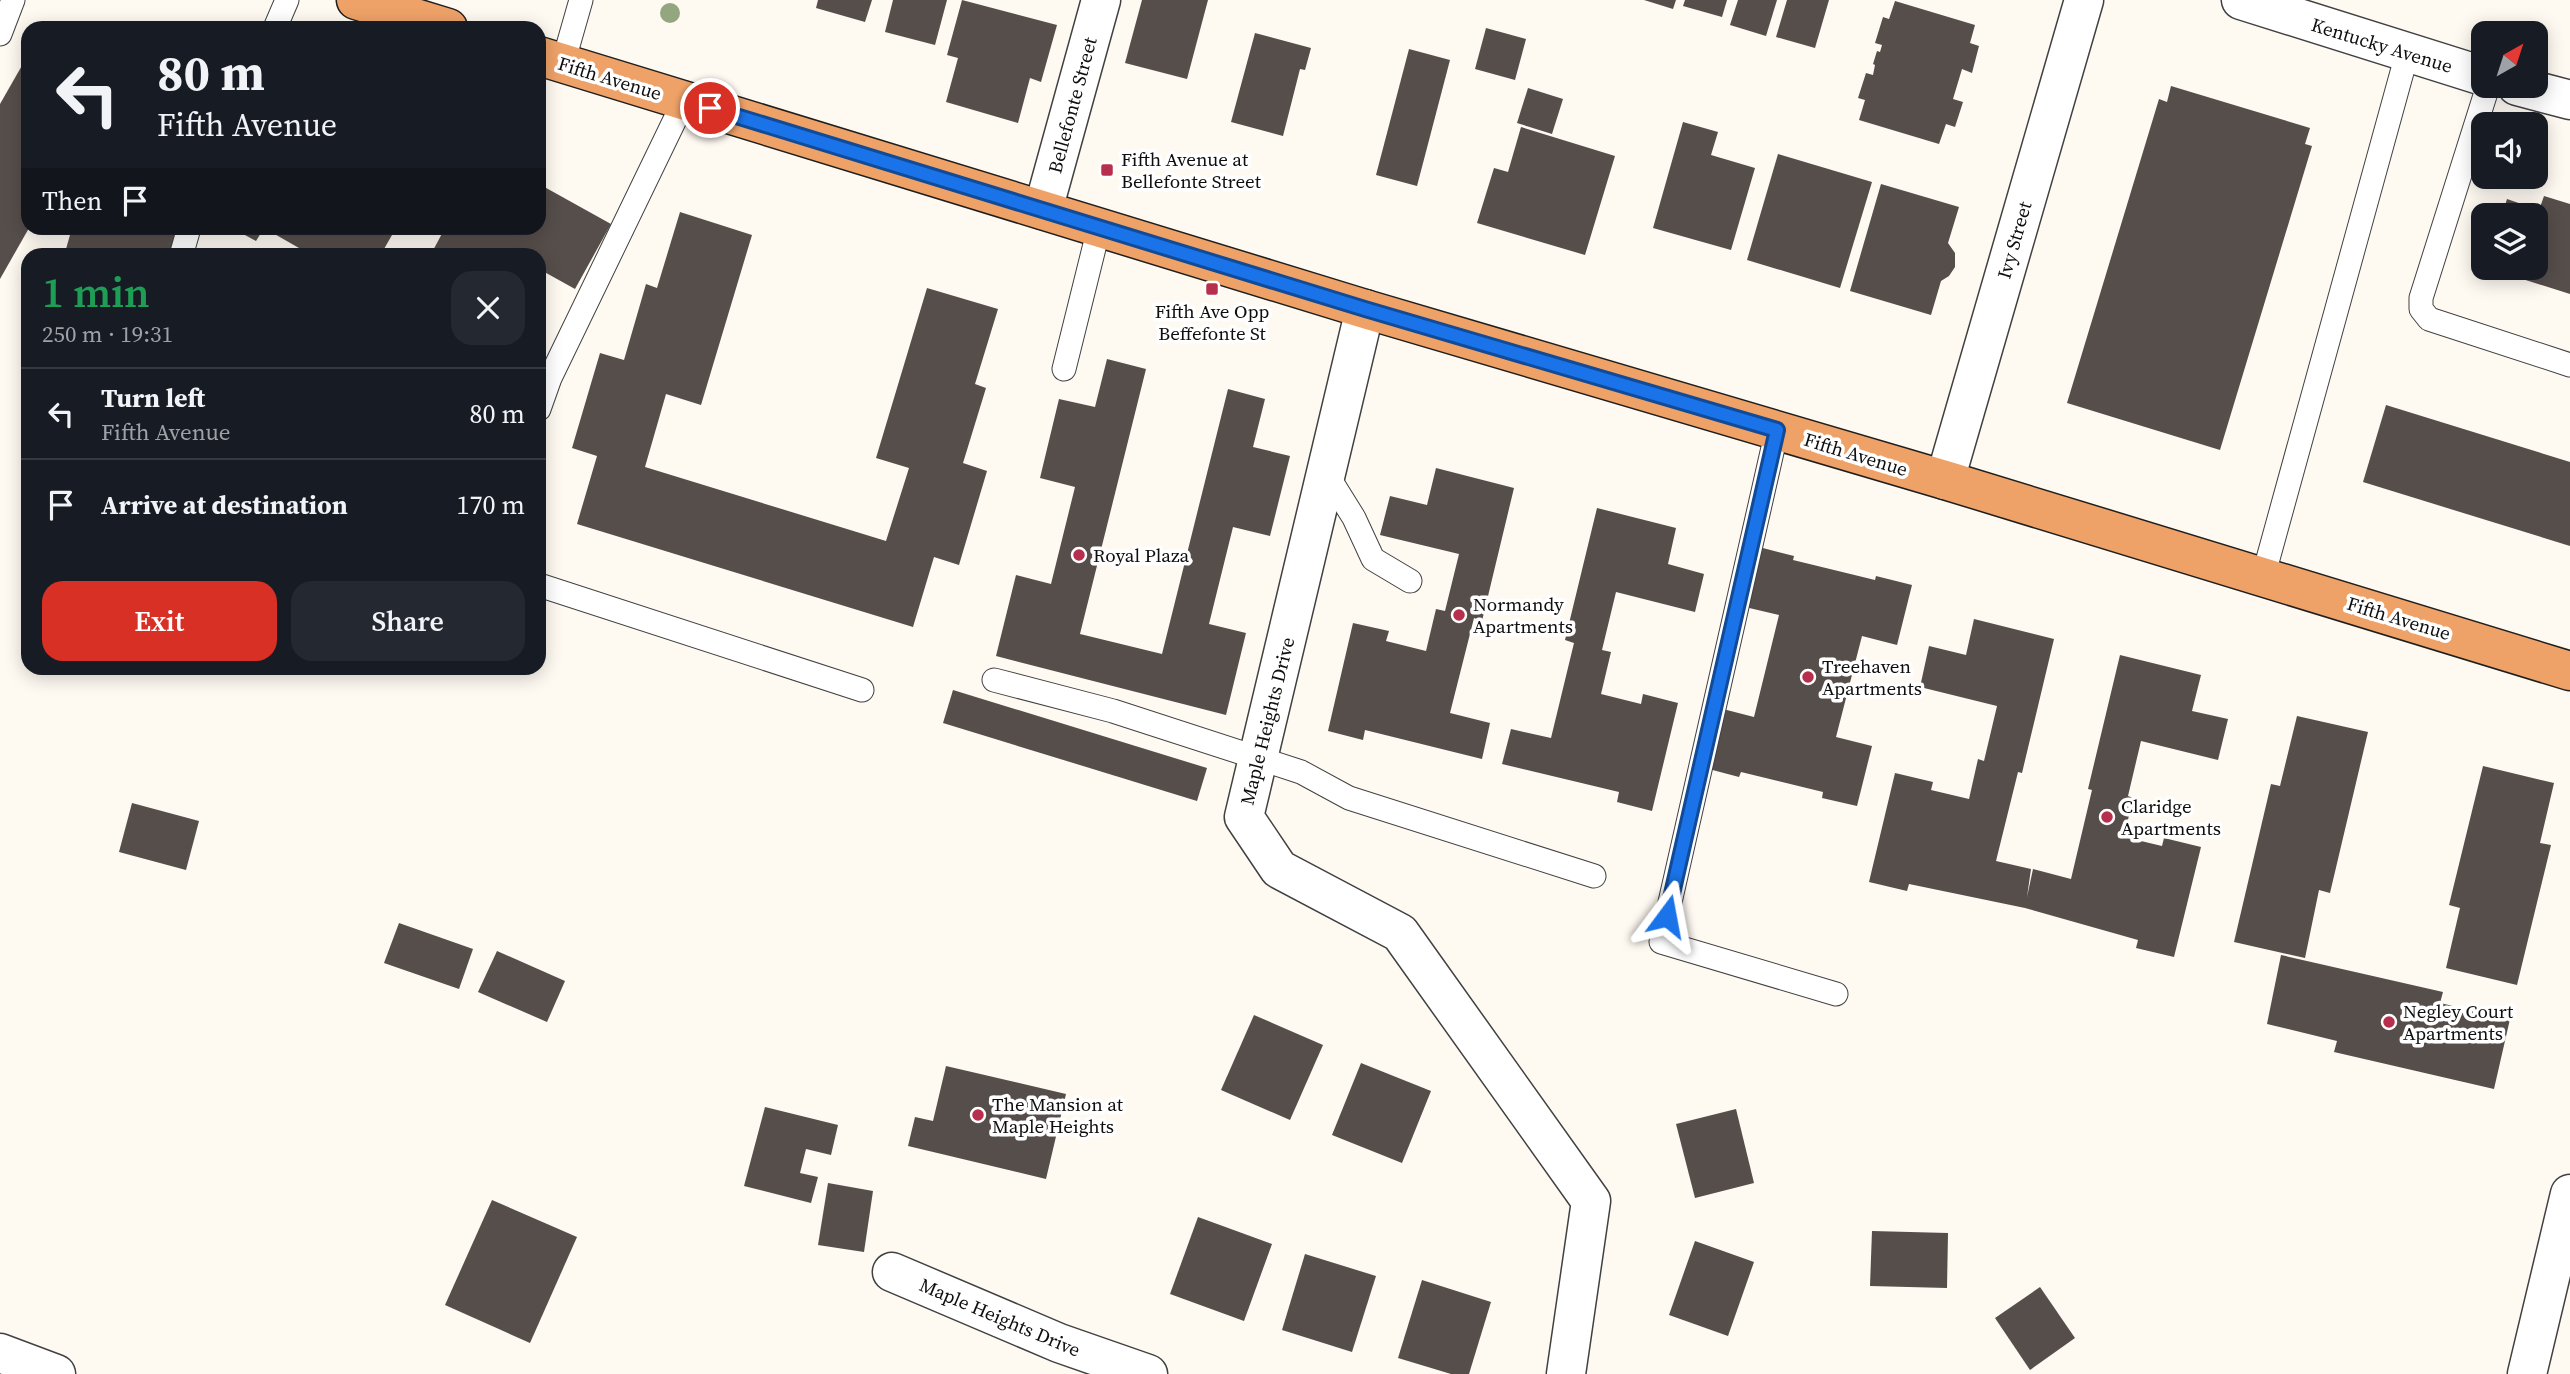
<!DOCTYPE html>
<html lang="en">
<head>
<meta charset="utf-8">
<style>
  :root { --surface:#171b24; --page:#242831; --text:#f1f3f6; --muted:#9ea1a6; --line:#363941; --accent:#d93025 }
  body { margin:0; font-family:"Source Serif 4",serif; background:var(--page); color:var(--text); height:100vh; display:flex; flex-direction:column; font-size:26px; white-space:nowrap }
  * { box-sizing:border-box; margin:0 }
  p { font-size:23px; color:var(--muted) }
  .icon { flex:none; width:38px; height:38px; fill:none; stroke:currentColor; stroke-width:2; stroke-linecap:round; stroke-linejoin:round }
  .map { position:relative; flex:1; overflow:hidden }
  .drawer { position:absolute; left:21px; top:248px; width:525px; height:427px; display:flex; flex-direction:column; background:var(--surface); border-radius:21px; box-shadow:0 4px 18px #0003 }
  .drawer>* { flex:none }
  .guide { position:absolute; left:21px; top:21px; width:525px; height:214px; border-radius:21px; box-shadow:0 4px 18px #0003; background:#171b24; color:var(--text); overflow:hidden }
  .needle { width:46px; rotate:39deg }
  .buttons { position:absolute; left:2471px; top:21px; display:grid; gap:14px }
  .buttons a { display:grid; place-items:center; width:77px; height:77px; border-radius:14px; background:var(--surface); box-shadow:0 4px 18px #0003; font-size:35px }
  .pin { position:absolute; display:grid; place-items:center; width:60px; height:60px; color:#fff; margin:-30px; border:4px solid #fff; border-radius:50%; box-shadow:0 2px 7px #0007 }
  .me { position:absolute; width:77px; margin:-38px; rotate:13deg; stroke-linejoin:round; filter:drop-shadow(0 0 5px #0008) }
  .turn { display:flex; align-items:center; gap:24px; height:147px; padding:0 21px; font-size:32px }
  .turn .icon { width:91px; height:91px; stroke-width:2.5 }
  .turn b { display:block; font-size:49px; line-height:60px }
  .then { display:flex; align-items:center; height:66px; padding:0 21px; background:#0003; gap:14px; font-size:26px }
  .round { display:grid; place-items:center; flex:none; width:74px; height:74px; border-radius:21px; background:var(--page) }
  .summary { display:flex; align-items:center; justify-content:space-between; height:119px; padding:0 21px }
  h1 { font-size:42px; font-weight:600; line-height:52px; color:#1e9e55 }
  .button { display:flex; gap:14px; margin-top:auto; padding:14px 21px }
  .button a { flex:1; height:80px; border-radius:21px; background:var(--accent); color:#fff; font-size:28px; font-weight:600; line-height:80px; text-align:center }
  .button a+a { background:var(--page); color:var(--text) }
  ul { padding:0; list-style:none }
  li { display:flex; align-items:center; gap:21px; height:91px; padding:0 21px; border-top:2px solid var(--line) }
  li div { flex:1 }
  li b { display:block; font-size:26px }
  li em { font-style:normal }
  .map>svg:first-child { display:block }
  .building { fill:#564e4b }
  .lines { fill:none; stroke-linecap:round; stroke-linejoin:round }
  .service-casing { stroke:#414141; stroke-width:25 }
  .minor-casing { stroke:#414141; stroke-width:41 }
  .tertiary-casing { stroke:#414141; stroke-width:41 }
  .trunk-casing { stroke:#1f1f1f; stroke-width:41 }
  .service { stroke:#fff; stroke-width:23 }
  .minor { stroke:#fff; stroke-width:38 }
  .tertiary { stroke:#fff; stroke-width:38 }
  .trunk { stroke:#eea268; stroke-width:38 }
  .tree { fill:#93a67f }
  .route-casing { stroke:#114b97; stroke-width:18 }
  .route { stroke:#1a73e8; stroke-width:12 }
  .poi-dot { fill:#b62f4d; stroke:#fff; stroke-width:2.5 }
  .labels { text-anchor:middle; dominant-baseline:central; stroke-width:7; stroke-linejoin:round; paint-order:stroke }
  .street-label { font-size:19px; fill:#0e0e0e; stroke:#fff }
  .poi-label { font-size:19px; fill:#0e0e0e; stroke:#fff; text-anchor:start }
</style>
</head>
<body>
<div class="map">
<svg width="2570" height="1374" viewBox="0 0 2570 1374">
  <rect width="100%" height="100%" fill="#fef9f1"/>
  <g class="building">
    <path d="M818,0H872L865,22L816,8Z"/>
    <path d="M893,0H947L935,45L885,32Z"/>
    <path d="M962,0L1057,25L1041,82L1030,78L1018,123L946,102L958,58L947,55Z"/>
    <path d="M1142,0H1208L1187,79L1125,63Z"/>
    <path d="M1644,0H1676L1673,9Z"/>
    <path d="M1685,0H1727L1722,17L1683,6Z"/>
    <path d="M1738,0H1777L1766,36L1730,25Z"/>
    <path d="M1787,0H1829L1815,48L1776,37Z"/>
    <path d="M1895,1L1975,25L1970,43L1979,46L1972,73L1962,69L1953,99L1963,102L1955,127L1946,124L1939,144L1859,120L1865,100L1858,98L1866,73L1873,75L1875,65L1873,64L1877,51L1880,52L1882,45L1875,43L1883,17L1889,19Z"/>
    <path d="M1486,28L1526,39L1515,80L1475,69Z"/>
    <path d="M1255,33L1311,48L1305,70L1300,69L1283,136L1231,122Z"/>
    <path d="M1409,49L1450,60L1417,186L1376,175Z"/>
    <path d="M28,55L29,228L0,279V104Z"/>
    <path d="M2171,86L2310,128L2305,144L2312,146L2220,450L2067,403L2159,99L2167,102Z"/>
    <path d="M1528,88L1563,99L1552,134L1517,123Z"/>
    <path d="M1683,122L1718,132L1711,155L1755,168L1731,250L1653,228Z"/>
    <path d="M1521,127L1615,156L1585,255L1477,223L1494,168L1508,172Z"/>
    <path d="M1778,154L1872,182L1840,288L1747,260Z"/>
    <path d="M539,184L611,224L575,289L539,269V256H515L509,252L507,256H430L445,228H539Z"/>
    <path d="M1881,184L1959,207L1948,243L1955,253V267L1949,276L1941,281L1931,315L1850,291Z"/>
    <path d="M2544,196L2570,204V294L2513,276L2516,268H2536V215H2502L2507,199L2539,210Z"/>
    <path d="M680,212L752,235L701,405L666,394L645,467L886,541L909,468L876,458L927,288L998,309L975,384L986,388L963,463L987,471L959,565L934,557L913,627L577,524L597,456L572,448L600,353L624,360L646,284L657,288Z"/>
    <path d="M72,228H178L170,256H64Z"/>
    <path d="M232,228H396L380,256H313L264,228L256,241Z"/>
    <path d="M1107,359L1146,369L1080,634L1162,654L1228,389L1265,399L1253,447L1290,456L1270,536L1233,527L1209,624L1246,633L1226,715L996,656L1016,575L1051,584L1075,487L1040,478L1059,399L1095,407Z"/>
    <path d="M2386,405L2570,462V546L2363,482Z"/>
    <path d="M1436,468L1514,488L1482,621L1474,618L1450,713L1490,723L1482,759L1365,730L1363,740L1328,731L1353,623L1389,631L1386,641L1426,651L1436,609L1445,611L1459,554L1380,535L1390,496L1427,505Z"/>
    <path d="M1597,508L1676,528L1668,564L1704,574L1695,612L1616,592L1602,650L1611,652L1601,694L1641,704L1643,694L1678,703L1652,811L1617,802L1619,792L1502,764L1511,729L1551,738L1574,643L1565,640Z"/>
    <path d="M1759,547L1794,556L1793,560L1875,580L1876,576L1912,585L1897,645L1862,636L1836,737L1872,746L1857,806L1822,798L1823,792L1741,772L1739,777L1705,768L1719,708L1754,717L1779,615L1745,607Z"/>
    <path d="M1974,619L2054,639L2022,773L2018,772L1996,861L2031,869L2027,897L2033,869L2071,879L2092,790L2088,789L2120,655L2201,675L2192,711L2228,719L2218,760L2141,741L2128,796L2133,798L2124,837L2162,846L2164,838L2201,847L2174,957L2136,948L2138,940L2025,908L1909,884L1907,891L1869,882L1895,773L1933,782L1931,790L1969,799L1978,759L1984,761L1997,706L1920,687L1929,646L1966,655Z"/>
    <path d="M953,690L1207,768L1197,801L943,723Z"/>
    <path d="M2297,716L2368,732L2330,893L2319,890L2305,958L2234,942L2271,784L2280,786Z"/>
    <path d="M2483,766L2554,783L2540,843L2551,845L2517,985L2446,968L2460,908L2449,905Z"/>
    <path d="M132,803L199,821L186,870L119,852Z"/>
    <path d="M399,923L473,949L459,989L384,963Z"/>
    <path d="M497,951L565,981L547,1022L478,992Z"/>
    <path d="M2281,955L2443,992L2440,1003L2510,1019L2494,1089L2334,1052L2337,1041L2267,1024Z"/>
    <path d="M1254,1015L1323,1045L1290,1120L1221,1090Z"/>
    <path d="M1361,1063L1431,1091L1402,1163L1332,1135Z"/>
    <path d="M946,1066L1066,1094L1046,1179L908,1146L915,1117L933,1121Z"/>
    <path d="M765,1107L838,1125L831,1155L806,1149L800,1173L818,1177L811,1203L744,1186Z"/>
    <path d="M1736,1109L1754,1183L1695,1198L1676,1124Z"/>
    <path d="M828,1183L873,1191L864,1252L818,1245Z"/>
    <path d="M492,1200L577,1237L530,1343L445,1305Z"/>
    <path d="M1198,1217L1272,1244L1244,1321L1170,1294Z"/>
    <path d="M1872,1231L1948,1233L1947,1288L1870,1286Z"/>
    <path d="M1695,1241L1754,1262L1728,1336L1669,1315Z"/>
    <path d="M1305,1254L1376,1276L1352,1352L1282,1330Z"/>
    <path d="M1422,1280L1491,1302L1469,1374H1451L1398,1358Z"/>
    <path d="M2040,1287L2075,1338L2030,1370L1995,1318Z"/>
  </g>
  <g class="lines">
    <defs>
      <g id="service">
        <path d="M275,28L287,0"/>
        <path d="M0,34L13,0"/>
        <path d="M563,63L581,0"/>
        <path d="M2488,86L2421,298V309L2429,319L2570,365"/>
        <path d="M181,256L189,228"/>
        <path d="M1064,369L1099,228"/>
        <path d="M539,409L550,378L684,101"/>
        <path d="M1777,430L1661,942L1836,994"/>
        <path d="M1326,473L1354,518L1373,559L1410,581"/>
        <path d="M2263,577L2407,54"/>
        <path d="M539,585L862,690"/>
        <path d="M994,680L1113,711L1301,772L1349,798L1594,876"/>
      </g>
      <g id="minor">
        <path d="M2241,0L2483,76"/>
        <path d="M2517,86L2570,100"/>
        <path d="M1043,210L1101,0"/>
        <path d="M1365,309L1244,817L1279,869L1400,933L1591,1201L1566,1374"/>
        <path d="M1945,480L2084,0"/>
        <path d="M892,1272L1059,1343L1148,1374"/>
        <path d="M0,1353L56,1374"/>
      </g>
      <path id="tertiary" d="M2527,1374L2570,1194"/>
      <g id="trunk">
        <path d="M356,0L448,28"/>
        <path d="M539,56L1365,309L1945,480L2570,671"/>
      </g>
    </defs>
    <use href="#service" class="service-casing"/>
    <use href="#minor" class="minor-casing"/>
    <use href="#tertiary" class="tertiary-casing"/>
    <use href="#trunk" class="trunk-casing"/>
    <use href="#service" class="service"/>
    <use href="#minor" class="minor"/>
    <use href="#tertiary" class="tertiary"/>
    <use href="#trunk" class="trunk"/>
  </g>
  <circle class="tree" cx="670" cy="13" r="10"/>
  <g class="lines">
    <defs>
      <path id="route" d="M710,108L1365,309L1777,430L1667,916"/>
    </defs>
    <use href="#route" class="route-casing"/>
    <use href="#route" class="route"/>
  </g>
  <g class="poi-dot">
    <rect x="1100" y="163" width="14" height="14" rx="3.5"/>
    <rect x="1205" y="282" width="14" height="14" rx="3.5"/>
    <circle cx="1079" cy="555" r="7"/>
    <circle cx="1459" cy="615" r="7"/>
    <circle cx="1808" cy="677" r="7"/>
    <circle cx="2107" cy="817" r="7"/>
    <circle cx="2389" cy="1022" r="7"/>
    <circle cx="978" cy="1115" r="7"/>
  </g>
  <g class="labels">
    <g class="street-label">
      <text transform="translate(2382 45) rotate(17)">Kentucky Avenue</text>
      <text transform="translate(610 78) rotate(17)">Fifth Avenue</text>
      <text transform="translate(1072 105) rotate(-75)">Bellefonte Street</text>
      <text transform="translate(2014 240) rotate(-74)">Ivy Street</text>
      <text transform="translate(1856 454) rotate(17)">Fifth Avenue</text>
      <text transform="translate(2399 618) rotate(17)">Fifth Avenue</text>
      <text transform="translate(1267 721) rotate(-76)">Maple Heights Drive</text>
      <text transform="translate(1000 1317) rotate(23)">Maple Heights Drive</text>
    </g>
    <g class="poi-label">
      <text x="1121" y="159">Fifth Avenue at<tspan x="1121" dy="22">Bellefonte Street</tspan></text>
      <text x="1212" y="311" text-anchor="middle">Fifth Ave Opp<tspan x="1212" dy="22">Beffefonte St</tspan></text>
      <text x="1093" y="555">Royal Plaza</text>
      <text x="1473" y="604">Normandy<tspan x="1473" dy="22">Apartments</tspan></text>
      <text x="1822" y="666">Treehaven<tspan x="1822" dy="22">Apartments</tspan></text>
      <text x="2121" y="806">Claridge<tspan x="2121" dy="22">Apartments</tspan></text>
      <text x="2403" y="1011">Negley Court<tspan x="2403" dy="22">Apartments</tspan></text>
      <text x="992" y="1104">The Mansion at<tspan x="992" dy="22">Maple Heights</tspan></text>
    </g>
  </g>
</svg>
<div class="buttons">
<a><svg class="needle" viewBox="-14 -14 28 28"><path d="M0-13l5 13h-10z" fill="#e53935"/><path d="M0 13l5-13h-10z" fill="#9ea1a6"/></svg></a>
<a><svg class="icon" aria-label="sound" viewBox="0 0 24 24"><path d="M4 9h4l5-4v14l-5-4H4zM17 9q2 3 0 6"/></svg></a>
<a><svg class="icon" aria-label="layers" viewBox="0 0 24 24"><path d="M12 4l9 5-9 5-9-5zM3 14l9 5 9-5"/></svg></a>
</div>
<div class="pin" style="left:710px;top:108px;background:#d93025"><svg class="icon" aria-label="arrive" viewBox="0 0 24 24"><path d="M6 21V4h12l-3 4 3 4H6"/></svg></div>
<svg class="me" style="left:1667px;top:916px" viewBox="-20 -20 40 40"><path d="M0-17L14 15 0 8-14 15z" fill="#1a73e8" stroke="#fff" stroke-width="4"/></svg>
<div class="guide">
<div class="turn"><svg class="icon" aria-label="left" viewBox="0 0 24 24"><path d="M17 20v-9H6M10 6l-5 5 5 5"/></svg><div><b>80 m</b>Fifth Avenue</div></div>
<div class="then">Then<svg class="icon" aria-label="arrive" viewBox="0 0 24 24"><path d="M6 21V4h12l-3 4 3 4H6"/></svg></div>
</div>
<section class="drawer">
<div class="summary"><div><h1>1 min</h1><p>250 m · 19:31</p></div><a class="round"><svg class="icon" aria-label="close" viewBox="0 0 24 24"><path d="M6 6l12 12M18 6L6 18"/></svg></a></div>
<ul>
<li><svg class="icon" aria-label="left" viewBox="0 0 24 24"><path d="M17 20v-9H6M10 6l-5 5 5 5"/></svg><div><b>Turn left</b><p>Fifth Avenue</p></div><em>80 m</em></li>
<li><svg class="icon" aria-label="arrive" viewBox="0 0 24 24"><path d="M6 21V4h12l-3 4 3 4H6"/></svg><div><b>Arrive at destination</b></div><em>170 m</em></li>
</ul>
<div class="button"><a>Exit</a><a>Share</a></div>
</section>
</div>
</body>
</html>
